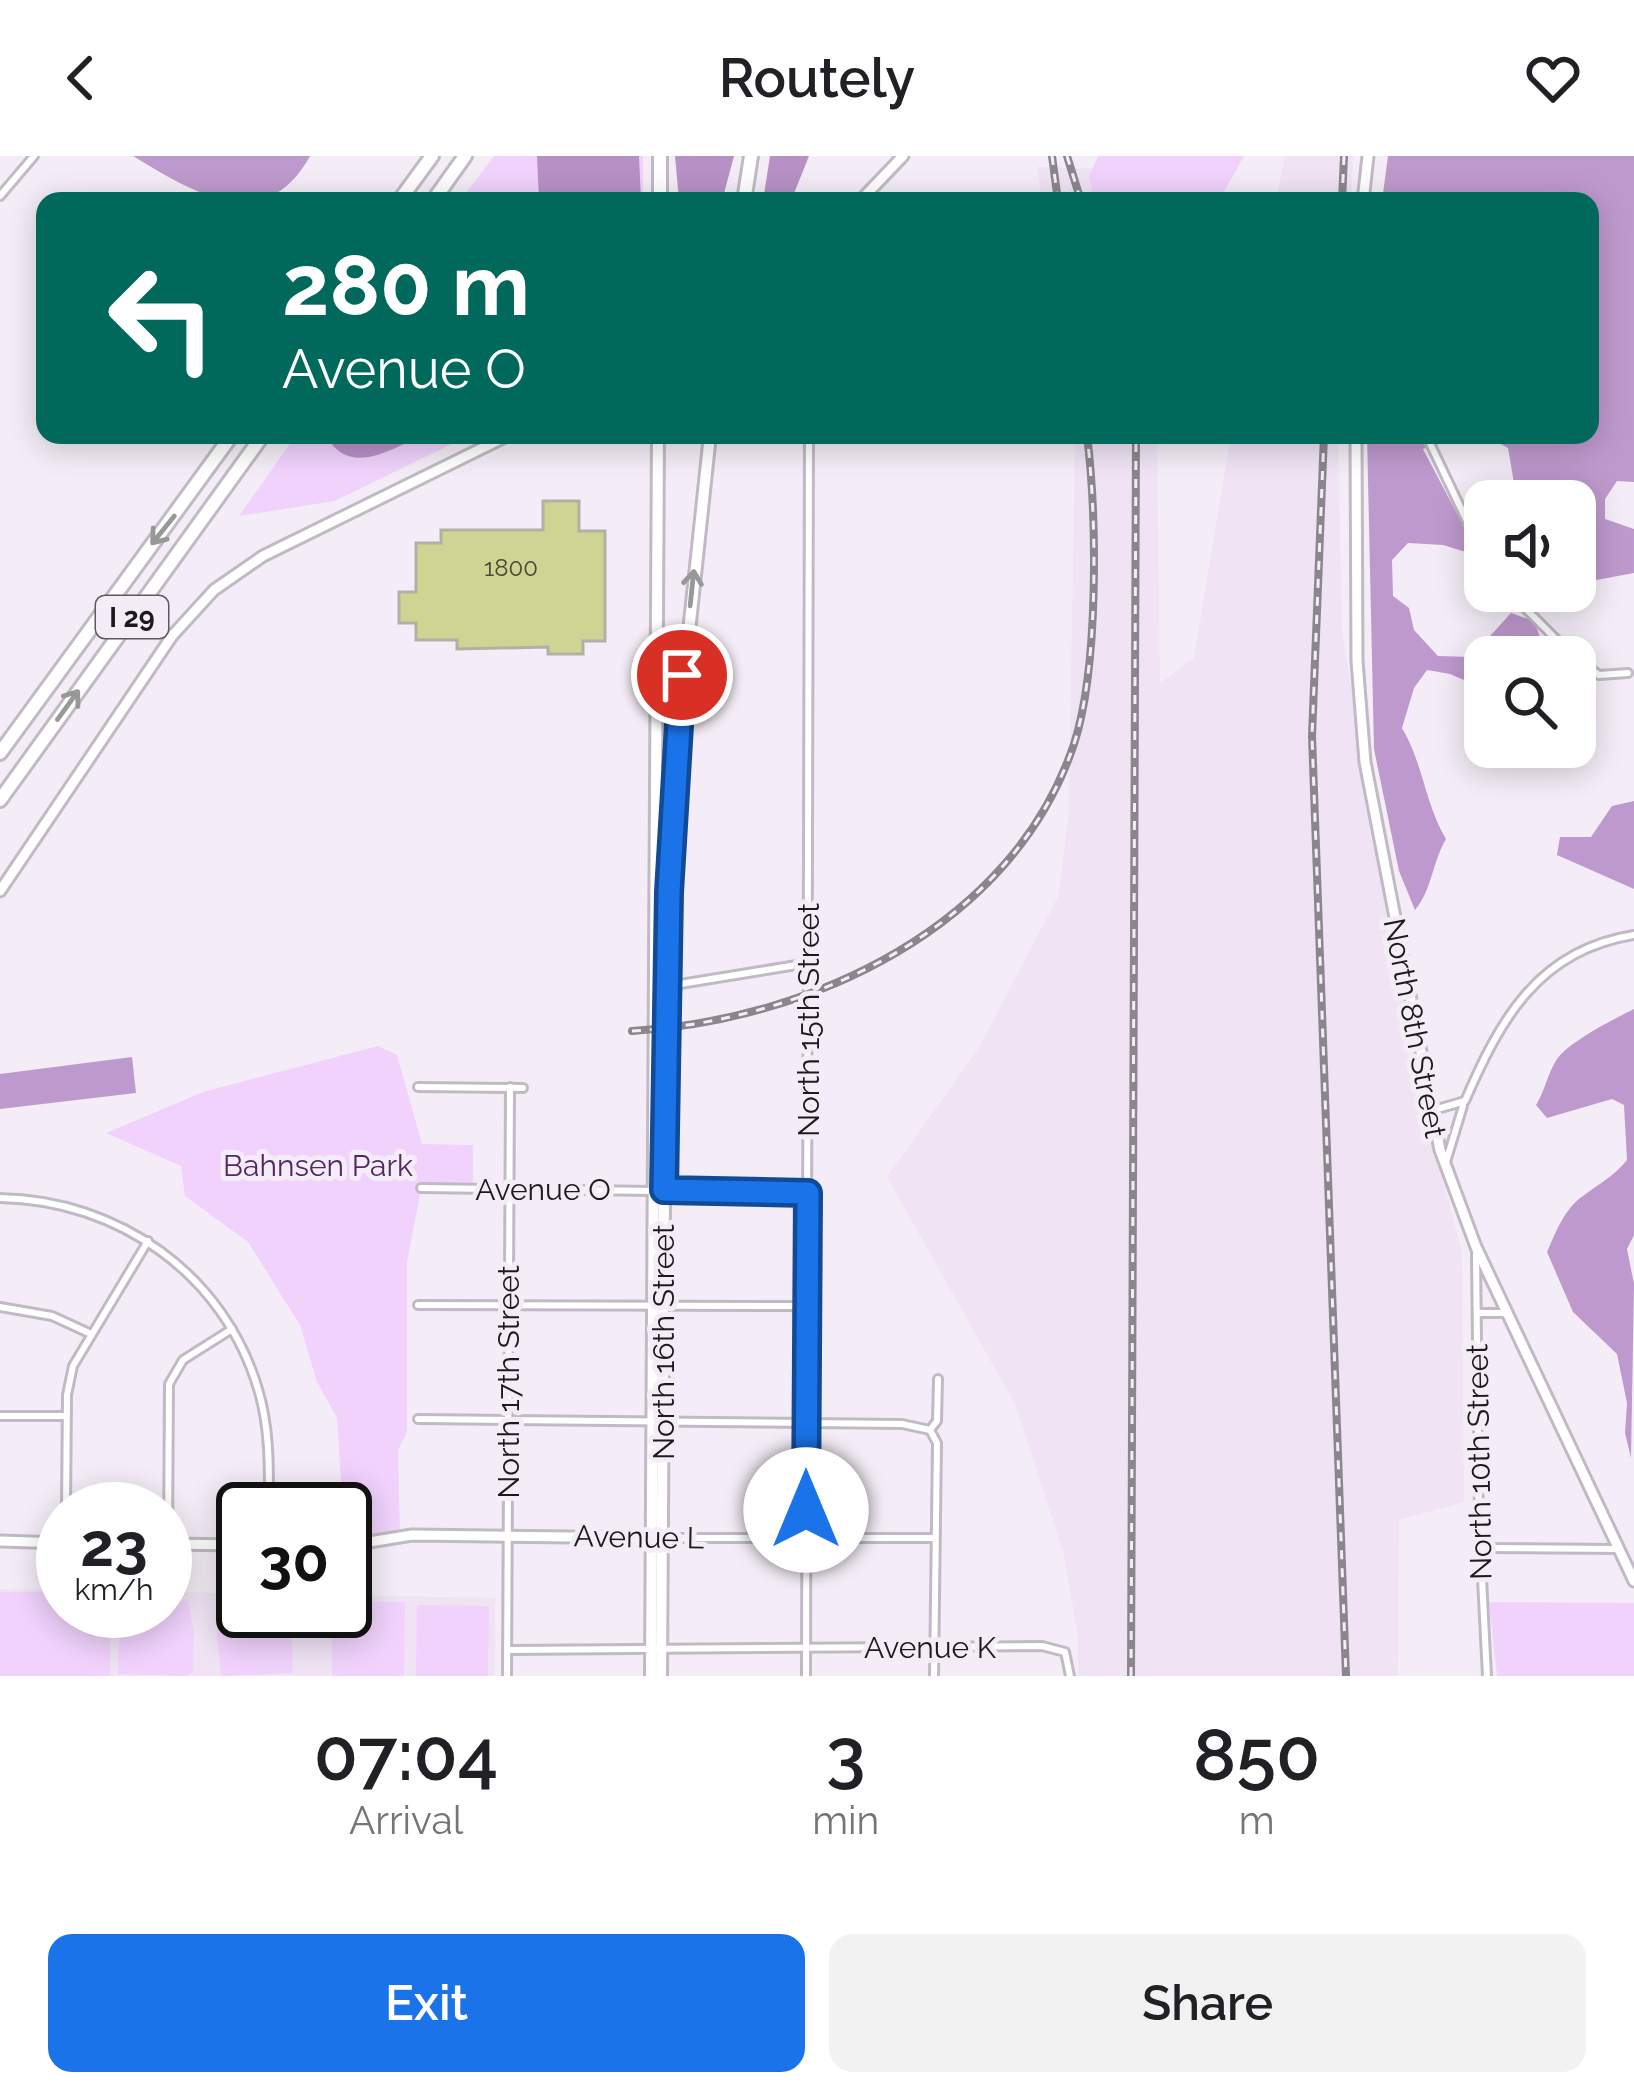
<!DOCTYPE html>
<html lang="en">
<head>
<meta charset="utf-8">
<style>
  :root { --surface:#fff; --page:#f2f2f2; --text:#202124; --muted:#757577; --accent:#1a73e8 }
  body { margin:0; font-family:Raleway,sans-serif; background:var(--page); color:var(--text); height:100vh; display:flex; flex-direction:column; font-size:45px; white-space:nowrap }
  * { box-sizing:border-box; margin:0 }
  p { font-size:39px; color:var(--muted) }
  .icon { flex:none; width:66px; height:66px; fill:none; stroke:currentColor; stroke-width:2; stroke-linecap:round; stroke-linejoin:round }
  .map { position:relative; height:1520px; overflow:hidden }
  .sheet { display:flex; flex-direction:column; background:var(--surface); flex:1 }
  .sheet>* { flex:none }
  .guide { position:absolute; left:36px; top:36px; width:1563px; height:252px; border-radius:24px; box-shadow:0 6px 30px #0003; background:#00695c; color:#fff; overflow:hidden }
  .fabs { position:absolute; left:1464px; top:324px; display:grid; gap:24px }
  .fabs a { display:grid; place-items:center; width:132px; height:132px; border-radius:24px; background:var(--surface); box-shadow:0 6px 30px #0003; font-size:60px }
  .speed { position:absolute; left:36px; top:1326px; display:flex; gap:24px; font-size:60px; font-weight:700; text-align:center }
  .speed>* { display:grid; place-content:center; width:156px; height:156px; border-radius:50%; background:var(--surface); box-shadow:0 6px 30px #0003; line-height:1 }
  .speed small { font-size:30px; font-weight:400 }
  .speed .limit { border:6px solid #111; border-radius:18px; background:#fff; color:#111 }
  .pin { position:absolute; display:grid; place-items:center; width:102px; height:102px; color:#fff; margin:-51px; border:6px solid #fff; border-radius:50%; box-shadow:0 3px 12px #0007 }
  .me { position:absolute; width:132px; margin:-66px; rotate:0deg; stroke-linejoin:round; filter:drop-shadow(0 0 9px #0008) }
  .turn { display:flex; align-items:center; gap:42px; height:252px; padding:0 48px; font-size:54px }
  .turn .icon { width:156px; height:156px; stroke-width:2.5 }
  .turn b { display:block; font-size:84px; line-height:102px }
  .eta { display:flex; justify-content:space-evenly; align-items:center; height:204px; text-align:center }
  .eta b { font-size:72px; font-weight:600; line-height:84px }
  .cta { display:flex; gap:24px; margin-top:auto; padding:24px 48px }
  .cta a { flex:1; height:138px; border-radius:24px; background:var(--accent); color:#fff; font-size:48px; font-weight:600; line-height:138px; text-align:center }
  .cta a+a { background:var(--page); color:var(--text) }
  header { display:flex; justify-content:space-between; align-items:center; height:156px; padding:0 48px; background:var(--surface); font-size:54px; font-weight:600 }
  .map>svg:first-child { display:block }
  .built { fill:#efe3f4 }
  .green { fill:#f0d2fc }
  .forest { fill:#be99cd }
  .water { fill:#b791c6 }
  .building { fill:#cfd493; stroke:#b0b1a6; stroke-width:3 }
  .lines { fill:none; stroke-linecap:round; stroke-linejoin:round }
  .street-casing { stroke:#c1bac4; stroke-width:12 }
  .secondary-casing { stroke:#c1bac4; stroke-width:15 }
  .primary-casing { stroke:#c1bac4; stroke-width:16 }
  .highway-casing { stroke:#c1bac4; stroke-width:18 }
  .street { stroke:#fff; stroke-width:6 }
  .secondary { stroke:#fff; stroke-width:9 }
  .primary { stroke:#fff; stroke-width:10 }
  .highway { stroke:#fff; stroke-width:12 }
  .rail-casing { stroke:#8b868d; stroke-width:8 }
  .rail { stroke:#f4edf7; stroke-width:3; stroke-dasharray:9; stroke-linecap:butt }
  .oneway { stroke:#999899 }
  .route-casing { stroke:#114b97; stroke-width:30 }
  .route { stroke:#1a73e8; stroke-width:21 }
  .labels { text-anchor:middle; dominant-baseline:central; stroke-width:10; stroke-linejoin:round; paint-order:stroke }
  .number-label { font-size:24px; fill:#49483a }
  .shield { fill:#f4edf7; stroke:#5d595e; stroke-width:3 }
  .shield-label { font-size:27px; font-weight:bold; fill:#1c1a1d }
  .street-label { font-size:30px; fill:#1c1a1d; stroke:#f4edf7 }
  .park-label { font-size:30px; fill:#552666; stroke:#f4edf7 }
</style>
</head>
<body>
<header><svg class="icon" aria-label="back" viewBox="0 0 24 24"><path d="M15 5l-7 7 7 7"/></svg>Routely<svg class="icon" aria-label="heart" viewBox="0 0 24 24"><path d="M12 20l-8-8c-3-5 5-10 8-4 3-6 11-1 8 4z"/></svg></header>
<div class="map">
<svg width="1634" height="1520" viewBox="0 0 1634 1520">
  <rect width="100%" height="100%" fill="#f4edf7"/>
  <g class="built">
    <path d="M1285,0H1353L1351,45H1276Z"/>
    <path d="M1037,11L1096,12L1105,45H1042Z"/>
    <path d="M1075,279H1157L1160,527L1194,502L1231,279H1338L1342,475L1419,932L1462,1096L1464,1346L1399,1364L1398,1520H1078V1480L1063,1395L1015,1248L887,1021L978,893L1059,739L1069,654Z"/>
    <path d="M0,1433L63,1434V1455H165V1436L243,1437V1455H345V1439L495,1442V1520H0Z"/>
  </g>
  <g class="green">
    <path d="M494,0H643V45H460Z"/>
    <path d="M1098,0H1244L1219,45H1094L1089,20Z"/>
    <path d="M296,279H470L335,345L239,360Z"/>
    <path d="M378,890L397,899L422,988L473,989V1033H421L407,1106V1276L398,1294L400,1379L345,1389L337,1262L317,1226L300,1169L248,1086L185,1040L181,1010L106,977L203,936Z"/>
    <path d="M0,1436H63V1455H95L110,1470V1520H0Z"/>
    <path d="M221,1443H243V1455C295,1455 292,1469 293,1517L221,1520L217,1478Z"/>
    <path d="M188,1445L194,1477L193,1515L188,1520L118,1518C118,1493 117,1474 135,1455H165V1446Z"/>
    <path d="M345,1446H405L404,1520H332V1455H345Z"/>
    <path d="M1489,1446L1634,1447V1520H1497Z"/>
    <path d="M417,1449L489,1450L488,1520H416Z"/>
  </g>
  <g class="forest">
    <path d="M133,0H310C265,82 192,36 133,0Z"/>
    <path d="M1388,0H1634V326L1617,325L1605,343V363L1634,373V417L1575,428V345H1517L1508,292L1485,279H1590V45H1382Z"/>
    <path d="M1367,279H1468L1423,293L1464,371L1469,397L1443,389L1408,387L1392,404L1393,440L1409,452L1414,474L1438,500L1471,501L1511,457L1534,465L1548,501H1485V533L1450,518L1427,514L1414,532L1402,572C1423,607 1425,648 1446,683C1432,707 1432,734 1415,754L1399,715L1374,593Z"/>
    <path d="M1634,645V733L1557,699L1560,681H1591L1612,650Z"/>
    <path d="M1634,853V1079L1627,1093L1634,1128L1631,1302L1625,1277L1627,1247L1617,1198L1573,1156L1547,1096C1556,1076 1564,1053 1583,1040C1600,1027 1613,1021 1627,1004L1624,949L1612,943L1547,962L1536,949C1545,935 1548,916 1557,903C1570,885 1614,863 1634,853Z"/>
    <path d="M132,901L136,937L0,953V918Z"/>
  </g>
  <g class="water">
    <path d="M537,0H639L641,45H539Z"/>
    <path d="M675,0H734L722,45H679Z"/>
    <path d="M770,0H809L791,45H763Z"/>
    <path d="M326,279H422C389,295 348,321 326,279Z"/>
  </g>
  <path class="building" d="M543,345H579V375H605V485H583V498H548V491L457,493V484H416V467H399V436H416V387H441V374H543Z"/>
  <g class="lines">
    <defs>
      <g id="street">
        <path d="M0,40L34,0"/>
        <path d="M1426,279L1485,403"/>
        <path d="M1508,435L1574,501"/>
        <path d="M1575,502L1599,519L1628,517"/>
        <path d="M668,830L809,807"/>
        <path d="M418,931L523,932"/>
        <path d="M1434,954L1465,945C1500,864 1538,794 1634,779"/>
        <path d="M1446,1006L1463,950"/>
        <path d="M421,1032L808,1037"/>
        <path d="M0,1042C118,1044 224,1118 258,1233C270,1272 269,1312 269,1353"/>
        <path d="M1476,1098L1479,1364L1487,1520"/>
        <path d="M418,1149L807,1150"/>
        <path d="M0,1151L52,1160L89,1177"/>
        <path d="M1477,1157H1505"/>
        <path d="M0,1260H66"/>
        <path d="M418,1263L902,1268L930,1274"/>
        <path d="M66,1353L67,1239L73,1210L148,1085"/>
        <path d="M662,1382H934"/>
        <path d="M168,1388L169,1228L183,1204L232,1173"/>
        <path d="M1480,1392L1619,1393"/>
        <path d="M507,1494L1042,1490L1065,1496L1070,1520"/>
        <path d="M507,1520L510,931"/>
        <path d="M806,1520L809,279"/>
        <path d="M934,1520L937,1287L930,1274L937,1265L938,1223"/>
      </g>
      <g id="secondary">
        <path d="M860,45L903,0"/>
        <path d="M1363,45L1368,0"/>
        <path d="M1356,279L1357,505L1365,606L1440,994L1476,1091L1634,1425"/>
        <path d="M0,735L172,480L214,434L263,400L509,279"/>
        <path d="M0,1385L63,1387"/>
        <path d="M165,1388L243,1389"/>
        <path d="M345,1390L412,1379L657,1382"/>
      </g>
      <g id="primary">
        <path d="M651,1520L658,279"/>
        <path d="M661,1520L665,883L674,616L710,279"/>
      </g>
      <g id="highway">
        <path d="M399,45L432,0"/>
        <path d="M433,45L465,0"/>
        <path d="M660,45V0"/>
        <path d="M744,45L751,0"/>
        <path d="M0,597L232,279"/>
        <path d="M0,644L263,279"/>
      </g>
    </defs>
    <use href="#street" class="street-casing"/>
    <use href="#secondary" class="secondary-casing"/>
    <use href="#primary" class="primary-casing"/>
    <use href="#highway" class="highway-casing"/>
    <use href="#street" class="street"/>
    <use href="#secondary" class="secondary"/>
    <use href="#primary" class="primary"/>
    <use href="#highway" class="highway"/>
    <defs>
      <g id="rail">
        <path d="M1052,0L1058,45"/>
        <path d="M1067,0L1081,45"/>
        <path d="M1342,45L1344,0"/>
        <path d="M1324,279L1312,580L1346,1520"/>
        <path d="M632,875C811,864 1013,771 1074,588C1099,511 1097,361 1087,279"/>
        <path d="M1131,1520L1136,279"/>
      </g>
    </defs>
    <use href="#rail" class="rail-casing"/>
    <use href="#rail" class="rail"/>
  </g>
  <defs><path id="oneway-shaft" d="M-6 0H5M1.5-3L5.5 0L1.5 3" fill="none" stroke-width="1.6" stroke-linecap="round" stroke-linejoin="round" transform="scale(3)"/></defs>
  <g class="oneway">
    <use href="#oneway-shaft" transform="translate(163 374) rotate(129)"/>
    <use href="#oneway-shaft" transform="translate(692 432) rotate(-84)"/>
    <use href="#oneway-shaft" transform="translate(68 549) rotate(-54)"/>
  </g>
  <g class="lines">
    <defs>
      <path id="route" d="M682,519L669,736L664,1034L808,1037L806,1354"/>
    </defs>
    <use href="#route" class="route-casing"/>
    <use href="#route" class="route"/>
  </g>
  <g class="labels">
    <g class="number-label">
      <text x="511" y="411">1800</text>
    </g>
    <rect class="shield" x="96" y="440" width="72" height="42" rx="9"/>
    <g class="shield-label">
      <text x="132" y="461">I 29</text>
    </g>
    <g class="street-label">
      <text transform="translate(808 864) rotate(-90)">North 15th Street</text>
      <text transform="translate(1415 872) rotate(79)">North 8th Street</text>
      <text x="543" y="1033">Avenue O</text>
      <text transform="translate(663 1186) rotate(-90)">North 16th Street</text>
      <text transform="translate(508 1226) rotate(-90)">North 17th Street</text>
      <text transform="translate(1479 1306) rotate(-91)">North 10th Street</text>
      <text transform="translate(639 1381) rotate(1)">Avenue L</text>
      <text x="930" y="1491">Avenue K</text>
    </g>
    <g class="park-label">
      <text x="318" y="1009">Bahnsen Park</text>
    </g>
  </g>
</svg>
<div class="fabs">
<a><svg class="icon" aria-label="sound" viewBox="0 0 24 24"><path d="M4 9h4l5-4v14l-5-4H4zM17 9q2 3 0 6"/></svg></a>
<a><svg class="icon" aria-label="search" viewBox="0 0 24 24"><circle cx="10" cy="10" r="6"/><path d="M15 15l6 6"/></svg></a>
</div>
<div class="speed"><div>23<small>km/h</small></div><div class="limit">30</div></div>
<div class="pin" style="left:682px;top:519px;background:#d93025"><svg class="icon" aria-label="arrive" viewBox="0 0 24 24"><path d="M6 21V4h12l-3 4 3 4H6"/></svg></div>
<svg class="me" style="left:806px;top:1354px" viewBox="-20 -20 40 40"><circle r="19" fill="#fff"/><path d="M0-13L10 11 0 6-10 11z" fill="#1a73e8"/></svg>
<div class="guide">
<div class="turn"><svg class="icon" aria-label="left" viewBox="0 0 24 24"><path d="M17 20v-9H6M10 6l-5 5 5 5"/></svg><div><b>280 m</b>Avenue O</div></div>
</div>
</div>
<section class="sheet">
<div class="eta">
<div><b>07:04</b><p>Arrival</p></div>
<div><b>3</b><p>min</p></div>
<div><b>850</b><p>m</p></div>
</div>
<div class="cta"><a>Exit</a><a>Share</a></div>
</section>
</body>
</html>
